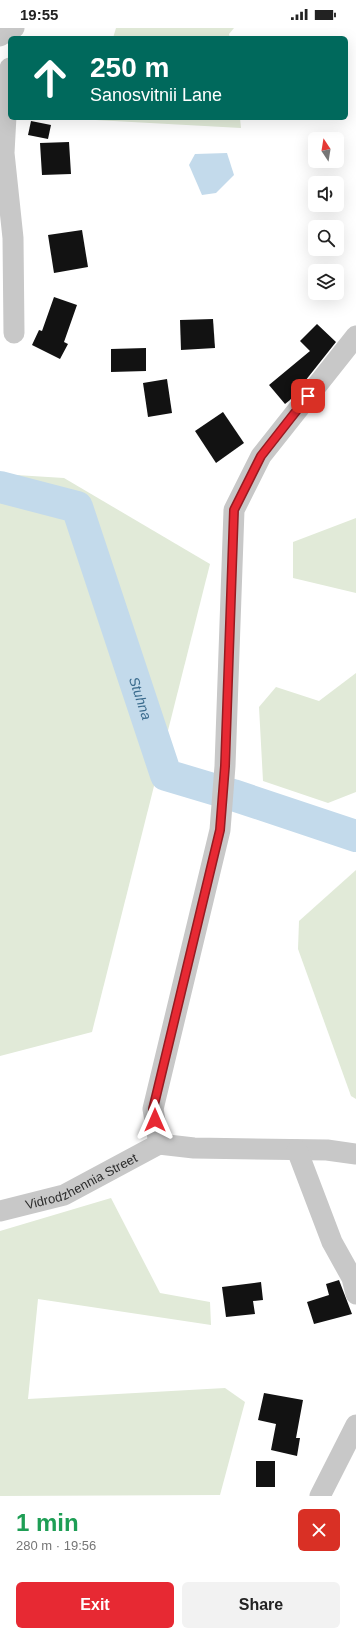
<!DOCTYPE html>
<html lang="en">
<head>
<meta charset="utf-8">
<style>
  :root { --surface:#fff; --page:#f2f2f2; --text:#222; --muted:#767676; --accent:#e72933 }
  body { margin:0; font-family:Arial,sans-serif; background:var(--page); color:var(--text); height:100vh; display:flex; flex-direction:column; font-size:15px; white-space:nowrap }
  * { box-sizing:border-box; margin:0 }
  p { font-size:13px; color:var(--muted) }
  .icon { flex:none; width:22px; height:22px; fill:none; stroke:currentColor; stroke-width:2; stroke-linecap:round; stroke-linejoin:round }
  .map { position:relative; height:1468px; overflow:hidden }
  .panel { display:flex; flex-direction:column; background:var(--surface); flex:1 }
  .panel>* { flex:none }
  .guide { position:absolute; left:8px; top:8px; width:340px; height:84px; border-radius:6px; box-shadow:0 4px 16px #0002; background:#00695c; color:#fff; overflow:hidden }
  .needle { width:26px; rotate:348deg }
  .fabs { position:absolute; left:308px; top:104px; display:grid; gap:8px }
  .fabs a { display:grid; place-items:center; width:36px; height:36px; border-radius:6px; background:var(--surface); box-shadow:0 4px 16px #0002; font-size:20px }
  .pin { position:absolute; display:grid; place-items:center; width:34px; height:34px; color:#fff; margin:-17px; border-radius:8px; box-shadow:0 2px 6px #0006 }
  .me { position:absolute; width:44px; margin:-22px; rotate:0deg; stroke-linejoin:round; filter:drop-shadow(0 0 3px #0008) }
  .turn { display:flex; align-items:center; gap:14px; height:84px; padding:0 16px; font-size:18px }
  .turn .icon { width:52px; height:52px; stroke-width:2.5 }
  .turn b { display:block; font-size:28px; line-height:34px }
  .round { display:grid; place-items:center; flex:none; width:42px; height:42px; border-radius:6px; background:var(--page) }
  .summary { display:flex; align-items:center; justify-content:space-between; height:68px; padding:0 16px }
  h1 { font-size:24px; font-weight:700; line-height:30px; color:#1e9e55 }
  .action { display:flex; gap:8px; margin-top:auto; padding:8px 16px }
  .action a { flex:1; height:46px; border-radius:6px; background:var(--accent); color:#fff; font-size:16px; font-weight:700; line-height:46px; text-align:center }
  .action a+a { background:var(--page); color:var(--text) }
  .status { display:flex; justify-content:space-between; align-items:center; height:28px; padding:0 20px; background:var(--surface); direction:ltr }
  .status svg { height:11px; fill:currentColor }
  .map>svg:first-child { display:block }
  .green { fill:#e1ead8 }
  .water { fill:#c3daeb }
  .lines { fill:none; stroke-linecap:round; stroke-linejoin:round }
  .river { stroke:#c3daeb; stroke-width:32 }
  .building { fill:#121212 }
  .street { stroke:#c8c8c8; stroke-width:21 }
  .route-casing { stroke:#961b21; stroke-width:10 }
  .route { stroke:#e72933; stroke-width:7 }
  .labels { text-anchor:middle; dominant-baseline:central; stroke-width:4; stroke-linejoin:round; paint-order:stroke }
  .street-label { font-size:13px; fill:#2b2b2b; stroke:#fff }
  .water-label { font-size:14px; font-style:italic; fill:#3a6b8d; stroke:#fff }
</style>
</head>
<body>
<div class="status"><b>19:55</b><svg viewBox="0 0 49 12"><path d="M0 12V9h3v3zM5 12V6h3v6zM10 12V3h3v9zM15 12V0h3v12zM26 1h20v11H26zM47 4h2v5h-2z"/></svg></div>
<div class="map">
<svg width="356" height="1468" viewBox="0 0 356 1468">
  <rect width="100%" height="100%" fill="#fff"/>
  <g class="green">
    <path d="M116,0H234L229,6L230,10H113Z"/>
    <path d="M77,90H240L241,100L77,91Z"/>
    <path d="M0,446L64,450L210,536L92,1004L0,1028Z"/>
    <path d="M356,490V565L293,550V514Z"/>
    <path d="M356,645V764L328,775L263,753L259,679L276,659L319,673Z"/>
    <path d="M356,842V1071L351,1068L298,921L299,893Z"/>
    <path d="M111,1170L160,1265L210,1274L211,1297L38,1271L28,1371L225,1360L245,1374L220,1467L0,1468V1203Z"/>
  </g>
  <path class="water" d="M227,125L234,147L216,165L202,167L189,137L195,126Z"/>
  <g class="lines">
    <path class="river" id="s1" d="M0,459L77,479L166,747L233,767L356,808"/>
  </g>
  <g class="building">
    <path d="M31,93L51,97L48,111L28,107Z"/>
    <path d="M69,114L71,146L42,147L40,115Z"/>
    <path d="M82,202L88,239L54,245L48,207Z"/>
    <path d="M54,269L77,277L64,314L68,316L60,331L32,317L39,302L42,303Z"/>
    <path d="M213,291L215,320L181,322L180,292Z"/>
    <path d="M317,296L336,314L290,372L285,376L269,357L310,323L300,313Z"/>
    <path d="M146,320V343L111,344V321Z"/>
    <path d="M167,351L172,385L148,389L143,355Z"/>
    <path d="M223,384L244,415L216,435L195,403Z"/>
    <path d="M339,1252L352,1286L314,1296L307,1274L329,1267L326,1256Z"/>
    <path d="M261,1254L263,1272L253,1273L255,1286L226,1289L222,1259Z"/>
    <path d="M264,1365L303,1372L296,1410H300L297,1428L271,1422L276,1396L258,1392Z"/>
    <rect x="256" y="1433" width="19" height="26"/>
  </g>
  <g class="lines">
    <g class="street">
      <path d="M0,8L14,0"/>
      <path d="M10,40L8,51L4,125L13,210L14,305"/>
      <path d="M159,1116L153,1081L220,802L225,738L234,482L261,428L356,308"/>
      <path d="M159,1116L194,1120L327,1122L356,1126"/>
      <path d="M297,1122L332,1214L352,1250L356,1266"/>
      <path id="s2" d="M0,1183L64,1167L159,1116"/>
      <path d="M320,1468L356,1397"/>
    </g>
  </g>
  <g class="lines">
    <defs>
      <path id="route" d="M155,1092L153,1081L220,802L225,738L234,482L261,428L308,368"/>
    </defs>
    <use href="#route" class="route-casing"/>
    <use href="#route" class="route"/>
  </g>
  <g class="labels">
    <g class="street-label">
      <text stroke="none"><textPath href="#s2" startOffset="87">Vidrodzhennia Street</textPath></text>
    </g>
    <g class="water-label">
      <text stroke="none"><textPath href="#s1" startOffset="281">Stuhna</textPath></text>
    </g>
  </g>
</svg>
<div class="fabs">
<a><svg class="needle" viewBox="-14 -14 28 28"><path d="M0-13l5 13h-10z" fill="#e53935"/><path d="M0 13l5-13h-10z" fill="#767676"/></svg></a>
<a><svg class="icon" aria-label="sound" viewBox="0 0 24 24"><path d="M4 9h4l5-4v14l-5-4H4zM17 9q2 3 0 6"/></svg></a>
<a><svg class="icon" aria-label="search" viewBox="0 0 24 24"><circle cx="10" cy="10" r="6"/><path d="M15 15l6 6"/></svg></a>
<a><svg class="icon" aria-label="layers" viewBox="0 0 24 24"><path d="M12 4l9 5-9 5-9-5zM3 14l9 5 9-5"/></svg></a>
</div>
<div class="pin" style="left:308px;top:368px;background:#d93025"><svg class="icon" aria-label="arrive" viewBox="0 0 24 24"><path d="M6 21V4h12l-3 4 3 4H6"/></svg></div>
<svg class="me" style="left:155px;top:1092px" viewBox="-20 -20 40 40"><path d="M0-17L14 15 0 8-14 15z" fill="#e72933" stroke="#fff" stroke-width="4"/></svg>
<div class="guide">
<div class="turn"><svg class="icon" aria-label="ahead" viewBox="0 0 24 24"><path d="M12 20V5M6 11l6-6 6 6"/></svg><div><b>250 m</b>Sanosvitnii Lane</div></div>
</div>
</div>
<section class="panel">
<div class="summary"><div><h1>1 min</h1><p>280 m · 19:56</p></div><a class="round" style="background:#d93025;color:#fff"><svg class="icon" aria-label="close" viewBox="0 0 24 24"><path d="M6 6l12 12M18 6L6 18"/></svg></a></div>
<div class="action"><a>Exit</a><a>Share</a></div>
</section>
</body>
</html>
